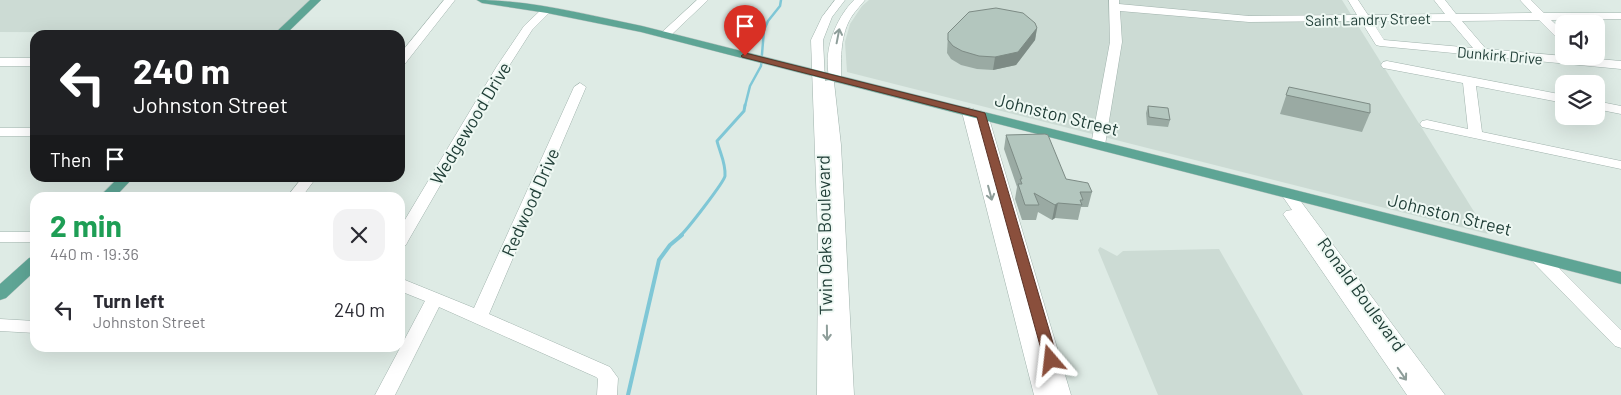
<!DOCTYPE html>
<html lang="en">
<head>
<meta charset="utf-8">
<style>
  :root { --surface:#fff; --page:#f2f2f3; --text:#2b2b33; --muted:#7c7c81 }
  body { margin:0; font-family:Barlow,sans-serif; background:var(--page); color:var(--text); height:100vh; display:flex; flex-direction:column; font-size:19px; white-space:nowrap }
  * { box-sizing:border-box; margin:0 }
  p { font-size:16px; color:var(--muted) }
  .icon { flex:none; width:28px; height:28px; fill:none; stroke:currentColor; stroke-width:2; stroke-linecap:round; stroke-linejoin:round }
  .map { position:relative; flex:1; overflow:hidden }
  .details { position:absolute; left:30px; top:192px; width:375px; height:160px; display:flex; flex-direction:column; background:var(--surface); border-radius:15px; box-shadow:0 5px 20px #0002 }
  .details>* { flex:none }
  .hud { position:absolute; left:30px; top:30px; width:375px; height:152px; border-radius:15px; box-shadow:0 5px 20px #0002; background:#202124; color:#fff; overflow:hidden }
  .buttons { position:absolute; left:1555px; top:15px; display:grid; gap:10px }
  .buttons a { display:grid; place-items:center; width:50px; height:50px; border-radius:10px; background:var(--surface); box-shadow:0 5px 20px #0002; font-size:25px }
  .pin { position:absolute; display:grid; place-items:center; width:42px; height:42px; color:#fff; margin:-51px -21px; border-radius:50% 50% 50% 0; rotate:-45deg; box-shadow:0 0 5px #0007 }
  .pin .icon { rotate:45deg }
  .me { position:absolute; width:55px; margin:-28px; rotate:343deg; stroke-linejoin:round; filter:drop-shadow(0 0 4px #0008) }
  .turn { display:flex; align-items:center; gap:18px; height:105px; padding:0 20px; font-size:22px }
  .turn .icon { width:65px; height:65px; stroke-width:2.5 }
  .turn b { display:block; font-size:35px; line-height:42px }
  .then { display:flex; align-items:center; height:48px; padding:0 20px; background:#0003; gap:10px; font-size:19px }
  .round { display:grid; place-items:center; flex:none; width:52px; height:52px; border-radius:15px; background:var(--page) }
  .head { display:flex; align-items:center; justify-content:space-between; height:85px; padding:0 20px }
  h1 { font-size:30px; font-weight:700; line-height:38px; color:#1e9e55 }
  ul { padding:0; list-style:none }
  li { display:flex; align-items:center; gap:15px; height:65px; padding:0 20px }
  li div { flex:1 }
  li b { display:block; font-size:19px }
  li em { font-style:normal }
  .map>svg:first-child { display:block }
  .built { fill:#ccdbd4 }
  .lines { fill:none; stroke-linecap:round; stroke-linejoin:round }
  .stream-far2 { stroke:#7fc7d6; stroke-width:2.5 }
  .stream-far1 { stroke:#7fc7d6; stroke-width:3 }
  .stream { stroke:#7fc7d6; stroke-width:4 }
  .minor-casing { stroke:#a1b3ad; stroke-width:1 }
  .major-casing { stroke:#c0c8c6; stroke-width:1 }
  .minor { fill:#fff; fill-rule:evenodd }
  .major { fill:#5ea595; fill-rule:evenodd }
  .wall { fill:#9aaaa3 }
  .shaded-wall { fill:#7d8b85 }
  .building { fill:#b3c6be; stroke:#7d8b85 }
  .oneway { stroke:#8e9e9a }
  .route { fill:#8a4f3c; stroke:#5a3327 }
  .labels { text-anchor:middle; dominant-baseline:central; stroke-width:4; stroke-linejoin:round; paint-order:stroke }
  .far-street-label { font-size:15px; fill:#1e3c35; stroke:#eef8f3 }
  .street-label { font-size:18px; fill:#1e3c35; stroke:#eef8f3 }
</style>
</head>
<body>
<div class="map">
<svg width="1621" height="395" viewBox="0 0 1621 395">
  <rect width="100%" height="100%" fill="#deebe5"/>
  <g class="built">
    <path d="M0,0H316L281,33L0,32Z"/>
    <path d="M869,0H1342L1488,234L847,72L845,42L850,24L862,6Z"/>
    <path d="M1100,247L1117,256L1123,251L1219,249L1303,395H1158L1098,250Z"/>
  </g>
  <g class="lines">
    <path class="stream-far2" d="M745,106L750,86L761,66L764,30L768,21L780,6L781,0"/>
    <path class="stream-far1" d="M680,236C687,230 724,182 725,176C726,163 720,153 717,141L744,111L745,105"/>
    <path class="stream" d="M628,395L659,260L670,245L682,235"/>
    <defs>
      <g id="minor">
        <path d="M444,0H455L404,65L400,66V54Z"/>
        <path d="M697,0H708L669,37H661L659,35L661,33Z"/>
        <path d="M835,0H845L832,17L823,40L825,81L830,80C822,53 835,19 854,0H865C861,5 856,10 852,16C840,34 841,58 841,79L839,82H834L841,145L854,395H817L818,238L811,40L822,17Z"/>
        <path d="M1109,0H1119V4L1249,16L1357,15L1348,0H1358L1368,15L1445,14L1434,0H1445L1456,14L1532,13L1520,0H1531L1544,13H1621V19L1551,20L1564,32V42L1560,41L1539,20L1462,21L1486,49L1621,61V69L1380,46L1376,45L1361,21L1249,22L1120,11L1122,42L1105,145L1098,149L1091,145L1110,42ZM1372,21H1450L1473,48L1384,40Z"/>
        <path d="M547,7L552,10L532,30L509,66L408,241L406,245L400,246V228L497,66L524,26L543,8Z"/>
        <rect x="0" y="58" width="35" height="8"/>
        <path d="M1387,61L1564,95V103L1476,86L1482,132L1621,161V169L1422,127L1420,124L1422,121L1427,120L1468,129L1463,83L1383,68L1381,65L1383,62Z"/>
        <path d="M580,83L586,87L489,314L610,367L618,378L617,395H597L598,379L596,377L439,307L395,395H375L425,301L400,291V278L474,308L574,87Z"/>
        <path d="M1596,101L1621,106V114L1596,109Z"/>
        <path d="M969,108L974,109L976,113L981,111L988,115L1071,395H1034L962,112Z"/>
        <rect x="0" y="128" width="35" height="8"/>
        <path d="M302,178H316L301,198H286Z"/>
        <path d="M1288,190L1293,191L1445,395H1407L1283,214L1286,211L1292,210L1281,194L1283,191Z"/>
        <rect x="0" y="232" width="35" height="10"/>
        <path d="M1538,252L1544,253L1621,330V348L1615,346L1532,261L1530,257L1532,253Z"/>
        <path d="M0,319L35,321V333L0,331Z"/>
      </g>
      <g id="major">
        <path d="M310,0H321L285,35H273Z"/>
        <path d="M477,0C532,0 588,15 642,26L1621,272V284L641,32L547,13L482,3Z"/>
        <path d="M118,178H133L114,198H98Z"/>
        <path d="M35,257V271L6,298L0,300V284L29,258Z"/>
      </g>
    </defs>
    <use href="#minor" class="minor-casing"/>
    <use href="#major" class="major-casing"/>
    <use href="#minor" class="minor"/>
    <use href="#major" class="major"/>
  </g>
  <g class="wall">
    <path d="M1037,28L1035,40L1016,65L993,70L977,69L961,65L951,59L947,53L948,33Z"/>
    <path d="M1289,87L1370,113L1362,132L1280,114Z"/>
    <path d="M1148,106L1170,120L1168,127L1147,125L1146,113Z"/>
    <path d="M1006,135L1066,179L1092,192L1088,207H1081L1078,220L1055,218L1052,220L1038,212L1036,220H1022L1015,199L1017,187L1004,149Z"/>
  </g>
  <g class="shaded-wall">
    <path d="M1037,28L1035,40L1016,65L993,70L995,57Z"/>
    <path d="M1058,203L1055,218L1052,220L1055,205Z"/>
  </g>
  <g class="building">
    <path d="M996,8L1023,13L1035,23L1037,28L1018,52L995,57L979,56L962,51L953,46L948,40V33L969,12Z"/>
    <path d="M1289,87L1370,104V113L1286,95Z"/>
    <path d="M1148,106L1168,108L1170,120L1149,117Z"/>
    <path d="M1045,134L1048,135L1066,179L1088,183L1092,192H1080L1083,200H1080L1082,205L1058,203L1055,205L1034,193L1039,205H1025L1018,184H1022L1020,179H1022L1006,135Z"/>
  </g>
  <defs><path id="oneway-shaft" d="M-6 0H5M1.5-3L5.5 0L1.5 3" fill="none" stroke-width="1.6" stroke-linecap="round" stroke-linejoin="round" transform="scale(1.25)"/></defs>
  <g class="oneway">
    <use href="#oneway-shaft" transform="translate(838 36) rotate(-79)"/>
    <use href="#oneway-shaft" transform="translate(990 193) rotate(75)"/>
    <use href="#oneway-shaft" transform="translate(827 333) rotate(89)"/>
    <use href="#oneway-shaft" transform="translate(1402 374) rotate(55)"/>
  </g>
  <path class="route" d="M745,53L985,113L1058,360L1056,364L1051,365L1046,364L1044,360L977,117L742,57L741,56Z"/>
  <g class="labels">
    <g class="far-street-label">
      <text transform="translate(1368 19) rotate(-1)">Saint Landry Street</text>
      <text transform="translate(1500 55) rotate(5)">Dunkirk Drive</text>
    </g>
    <g class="street-label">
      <text transform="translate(1057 114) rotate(14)">Johnston Street</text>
      <text transform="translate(470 123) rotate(-59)">Wedgewood Drive</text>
      <text transform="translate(530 202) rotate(-66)">Redwood Drive</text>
      <text transform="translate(1450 214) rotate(14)">Johnston Street</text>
      <text transform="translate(824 235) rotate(-91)">Twin Oaks Boulevard</text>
      <text transform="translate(1362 294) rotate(54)">Ronald Boulevard</text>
    </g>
  </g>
</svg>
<div class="buttons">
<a><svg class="icon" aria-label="sound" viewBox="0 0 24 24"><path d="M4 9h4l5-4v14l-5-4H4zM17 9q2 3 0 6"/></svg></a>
<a><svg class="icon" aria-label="layers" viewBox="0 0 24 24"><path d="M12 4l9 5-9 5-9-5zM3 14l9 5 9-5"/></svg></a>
</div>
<div class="pin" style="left:745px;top:56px;background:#d93025"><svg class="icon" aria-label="arrive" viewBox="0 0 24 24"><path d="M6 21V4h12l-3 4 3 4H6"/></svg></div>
<svg class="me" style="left:1051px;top:360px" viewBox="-20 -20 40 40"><path d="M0-17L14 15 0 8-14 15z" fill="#8a4f3c" stroke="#fff" stroke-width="4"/></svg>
<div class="hud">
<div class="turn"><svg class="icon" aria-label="left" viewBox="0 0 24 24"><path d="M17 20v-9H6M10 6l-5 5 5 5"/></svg><div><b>240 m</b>Johnston Street</div></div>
<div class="then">Then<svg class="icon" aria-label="arrive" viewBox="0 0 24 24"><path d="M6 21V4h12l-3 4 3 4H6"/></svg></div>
</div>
<section class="details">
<div class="head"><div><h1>2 min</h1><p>440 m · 19:36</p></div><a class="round"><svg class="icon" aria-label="close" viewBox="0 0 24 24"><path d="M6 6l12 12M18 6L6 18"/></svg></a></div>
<ul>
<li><svg class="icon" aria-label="left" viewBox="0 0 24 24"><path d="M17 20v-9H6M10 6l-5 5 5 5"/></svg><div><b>Turn left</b><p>Johnston Street</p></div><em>240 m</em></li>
</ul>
</section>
</div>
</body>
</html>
